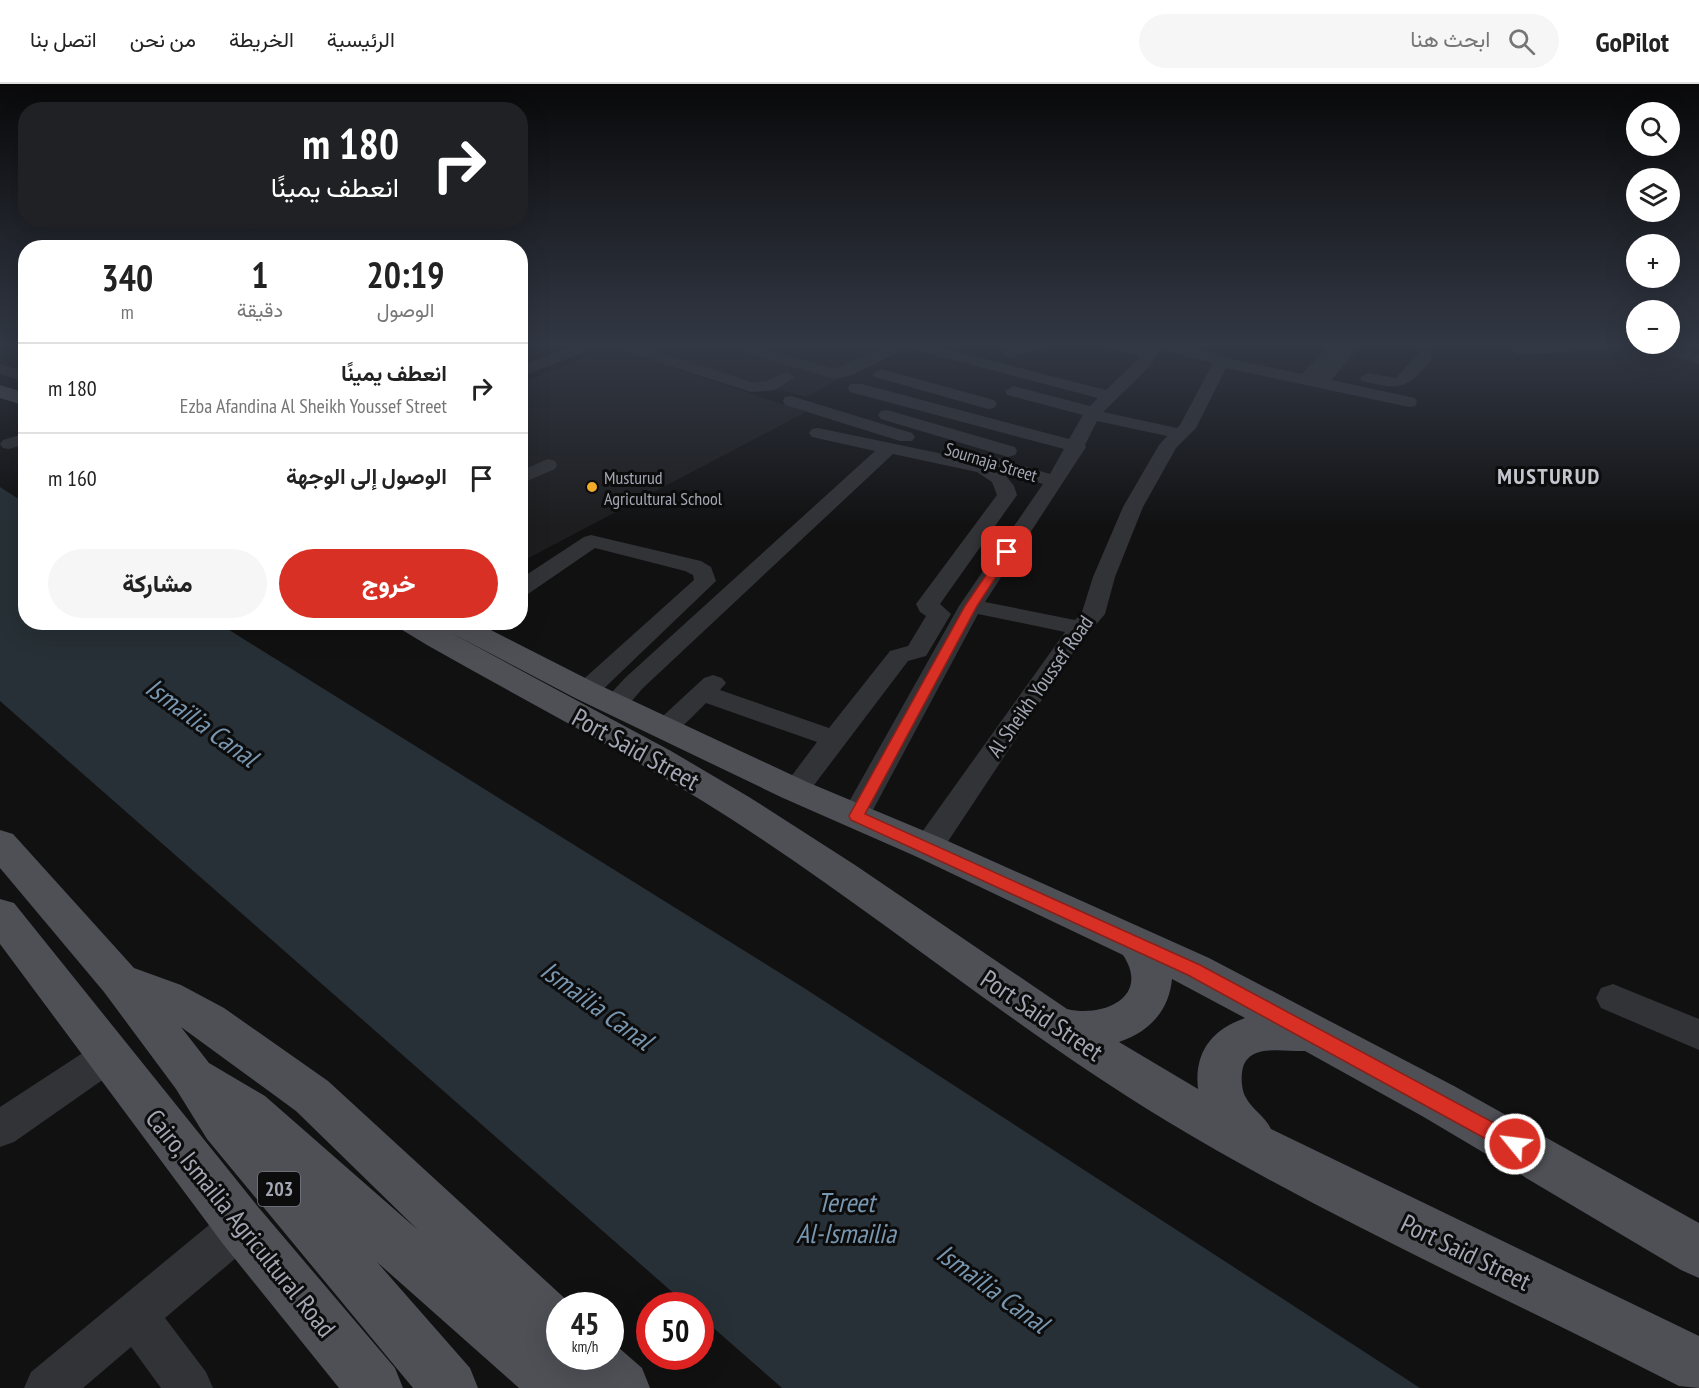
<!DOCTYPE html>
<html lang="ar">
<head>
<meta charset="utf-8">
<style>
  :root { --surface:#fff; --page:#f6f6f6; --text:#222; --muted:#767676; --line:#e0e0e0; --accent:#d93025 }
  body { margin:0; font-family:"PT Sans Narrow",Vazirmatn,sans-serif; background:var(--page); color:var(--text); direction:rtl; height:100vh; display:flex; flex-direction:column; font-size:22px; white-space:nowrap }
  * { box-sizing:border-box; margin:0 }
  p { font-size:20px; color:var(--muted) }
  .icon { flex:none; width:33px; height:33px; fill:none; stroke:currentColor; stroke-width:2; stroke-linecap:round; stroke-linejoin:round }
  .map { position:relative; flex:1; overflow:hidden; direction:ltr }
  .sheet { position:absolute; left:18px; top:156px; width:510px; height:390px; display:flex; flex-direction:column; background:var(--surface); border-radius:24px; box-shadow:0 6px 24px #0002; direction:rtl }
  .sheet>* { flex:none }
  .top-card { position:absolute; left:18px; top:18px; width:510px; height:126px; border-radius:24px; box-shadow:0 6px 24px #0002; direction:rtl; background:#202124; color:#fff; overflow:hidden }
  .buttons { position:absolute; left:1626px; top:18px; display:grid; gap:12px }
  .buttons a { display:grid; place-items:center; width:54px; height:54px; border-radius:50%; background:var(--surface); box-shadow:0 6px 24px #0002; font-size:30px }
  .speed { position:absolute; left:546px; top:1208px; display:flex; gap:12px; font-size:30px; font-weight:700; text-align:center }
  .speed>* { display:grid; place-content:center; width:78px; height:78px; border-radius:50%; background:var(--surface); box-shadow:0 6px 24px #0002; line-height:1 }
  .speed small { font-size:15px; font-weight:400 }
  .speed .limit { border:9px solid #d22; background:#fff; color:#111 }
  .pin { position:absolute; display:grid; place-items:center; width:51px; height:51px; color:#fff; margin:-26px; border-radius:12px; box-shadow:0 3px 9px #0006 }
  .me { position:absolute; width:66px; margin:-33px; rotate:299deg; stroke-linejoin:round; filter:drop-shadow(0 0 4px #0008) }
  .turn { display:flex; align-items:center; gap:21px; height:126px; padding:0 30px; font-size:27px }
  .turn .icon { width:78px; height:78px; stroke-width:2.5 }
  .turn b { display:block; font-size:42px; line-height:51px }
  .eta { display:flex; justify-content:space-evenly; align-items:center; height:102px; text-align:center }
  .eta b { font-size:36px; font-weight:800; line-height:42px }
  .action { display:flex; gap:12px; margin-top:auto; padding:12px 30px }
  .action a { flex:1; height:69px; border-radius:36px; background:var(--accent); color:#fff; font-size:24px; font-weight:800; line-height:69px; text-align:center }
  .action a+a { background:var(--page); color:var(--text) }
  ul { padding:0; list-style:none }
  li { display:flex; align-items:center; gap:18px; height:90px; padding:0 30px; border-top:2px solid var(--line) }
  li div { flex:1 }
  li b { display:block; font-size:22px }
  li em { font-style:normal }
  header { display:flex; align-items:center; gap:36px; box-sizing:border-box; height:84px; padding:0 30px; background:var(--surface); border-bottom:2px solid var(--line) }
  header strong { font-size:28px }
  nav { display:flex; gap:33px; margin-inline-start:auto; font-size:21px }
  .search { width:420px; height:54px; background:var(--page); display:flex; align-items:center; gap:15px; box-sizing:border-box; padding:0 21px; border-radius:33px; color:var(--muted); font-size:22px }
  .map>svg:first-child { display:block }
  .built { fill:#1d1d1f }
  .water { fill:#273036 }
  .lines { fill:none; stroke-linecap:round; stroke-linejoin:round }
  .minor { fill:#323337; fill-rule:evenodd }
  .major { fill:#4e5056; fill-rule:evenodd }
  .route { fill:#d93025; stroke:#8d1f18; stroke-width:1.5 }
  .poi-dot { fill:#f2aa29; stroke:#0c0c0d; stroke-width:2 }
  .labels { text-anchor:middle; dominant-baseline:central; stroke-width:6; stroke-linejoin:round; paint-order:stroke }
  .far-street-label { font-size:18px; fill:#a2a7b3; stroke:#0c0c0d }
  .far-poi-label { font-size:18px; fill:#a2a7b3; stroke:#0c0c0d; text-anchor:start }
  .shield { fill:#0c0c0d; stroke:#757881; stroke-width:1.5 }
  .shield-label { font-size:20px; font-weight:bold; fill:#a2a7b3 }
  .street-label { font-size:21px; fill:#a2a7b3; stroke:#0c0c0d }
  .far-district-label { font-size:22px; font-weight:bold; letter-spacing:1.5px; fill:#c3c6cf; stroke:#0c0c0d }
  .near-street-label { font-size:26px; fill:#a2a7b3; stroke:#0c0c0d }
  .near-water-label { font-size:27px; font-style:italic; fill:#7896af; stroke:#0c0c0d }
</style>
</head>
<body>
<header>
<strong>GoPilot</strong>
<div class="search"><svg class="icon" aria-label="search" viewBox="0 0 24 24"><circle cx="10" cy="10" r="6"/><path d="M15 15l6 6"/></svg>ابحث هنا</div>
<nav><a>الرئيسية</a><a>الخريطة</a><a>من نحن</a><a>اتصل بنا</a></nav>
</header>
<div class="map">
<svg width="1699" height="1304" viewBox="0 0 1699 1304">
  <rect width="100%" height="100%" fill="#111112"/>
  <g class="built">
    <path d="M619,259H904L806,313Z"/>
    <path d="M611,263L806,328L521,478V299Z"/>
  </g>
  <path class="water" d="M0,403L25,419L26,538L218,539L804,904L1420,1304H782L701,1233L700,1221H687L0,617Z"/>
  <g class="lines">
    <g class="minor">
      <path d="M580,259H602L600,262L520,293V282Z"/>
      <path d="M606,259H630L752,298L766,297L787,288L795,293L775,306L751,308L608,262Z"/>
      <path d="M720,259H745L835,285L893,259H923L1106,306L1140,273L1104,262L1102,259H1128L1147,265L1151,259L1191,262L1235,276L1302,290L1327,263C1336,260 1349,261 1355,269L1331,296L1415,314L1417,318L1415,322L1409,323L1226,284L1196,344L1176,364L1143,423L1115,493L1105,530L1076,564L939,771L928,774L917,771L913,763L917,755L1065,548L978,530L866,739L856,742L846,739L841,732L959,522L1043,400L1003,388L1014,402L1017,411L940,520L951,530L929,567L926,572L908,577L805,713L795,716L785,713L781,706L817,658L706,619C691,633 676,655 655,649L651,643L704,594L713,591L722,594L726,599L720,606L829,644L890,567L908,562L926,532L920,528L916,520L997,411L992,398L977,388L893,370L643,604C631,617 624,631 605,626L601,620L625,594L875,367L812,353L809,349L812,345L818,344L972,376L974,371L981,369L1050,390L1064,365L850,308L848,304L850,300H862L1069,355L1083,331L1007,311L1005,307L1013,302L1090,322L1098,314L907,264L852,291L835,295L722,262ZM1161,266L1213,279L1180,341L1177,344L1103,328L1149,283ZM1097,337L1167,352L1159,361L1123,423L1093,493L1082,528L1075,536L985,518L1086,363L1085,361Z"/>
      <path d="M1028,259H1055L1053,262L1009,274L1001,269L1004,266Z"/>
      <path d="M1547,259H1627L1620,264L1520,271L1512,266L1520,261Z"/>
      <path d="M1639,260H1662L1699,270V280L1642,263Z"/>
      <path d="M1426,266L1434,271C1409,305 1402,307 1362,297L1360,294L1368,289L1396,294L1420,268Z"/>
      <path d="M0,280L26,288V298L0,290Z"/>
      <path d="M881,285L994,316L997,320L994,324L988,325L875,293L873,290Z"/>
      <path d="M791,312L912,349L915,353L912,357H900L785,321L783,317L785,313Z"/>
      <path d="M887,326L1015,363L1017,367L1015,371L1008,373L881,335L878,331L881,327Z"/>
      <path d="M26,349V360L9,365L3,364L0,360L3,356Z"/>
      <path d="M548,375L555,377L557,381L555,385L520,400V387Z"/>
      <path d="M591,451L701,477L711,483L716,497L595,613L586,615L577,613L573,607L577,601L694,496L693,491L685,487L595,464L528,510L520,512V495L584,453Z"/>
      <path d="M1613,900L1699,935V966L1601,924L1596,914L1601,904Z"/>
      <path d="M108,956L121,961L126,972L121,983L14,1058L0,1063V1023L95,961Z"/>
      <path d="M241,1121L256,1127L262,1142L256,1157L165,1234L206,1288L213,1304H161L131,1263L83,1304H24L31,1288L226,1127Z"/>
    </g>
    <g class="major">
      <path d="M0,301L26,309V322L0,314Z"/>
      <path d="M395,538H431L671,667L749,713L855,781L1067,925C1103,934 1151,913 1123,871L915,772L783,714L575,614L442,544L438,538H475L597,600L807,698L941,754L1209,874L1454,1002L1699,1139V1194L1681,1186L1422,1032L1305,967C1284,968 1245,958 1242,989C1241,995 1242,1006 1245,1012C1251,1025 1265,1032 1271,1045L1699,1252V1304L1679,1302C1508,1214 1330,1136 1165,1036C1025,951 899,847 763,756C655,683 539,625 427,561L399,544ZM1172,895L1245,934C1211,946 1194,969 1198,1005L1119,958C1149,948 1169,927 1172,895Z"/>
      <path d="M0,746L13,750L134,884L181,901L224,924L328,997L572,1221H560V1272H610V1256L642,1284L650,1304H519L377,1178L470,1284L478,1304H413L207,1055L176,1005L104,908L0,784ZM181,943L296,1027L418,1146L265,1012L209,979Z"/>
      <path d="M0,815L14,819L259,1124L395,1284L403,1304H339L223,1160L0,860Z"/>
    </g>
  </g>
  <linearGradient id="sky" x2="0" y2="1"><stop stop-color="#09090a"/><stop offset="0.59" stop-color="#323844"/><stop offset="1" stop-color="#323844" stop-opacity="0"/></linearGradient>
  <rect width="1699" height="442" fill="url(#sky)"/>
  <path class="route" d="M1007,465L1012,468L977,522L865,730L1200,881L1522,1054L1525,1060L1522,1067L1515,1070L1508,1067L1188,891L851,736L849,732L965,522L1003,466Z"/>
  <circle class="poi-dot" cx="592" cy="403" r="6"/>
  <g class="labels">
    <g class="far-street-label">
      <text transform="translate(991 378) rotate(17)">Sournaja Street</text>
    </g>
    <g class="far-poi-label">
      <text x="604" y="393">Musturud<tspan x="604" dy="21">Agricultural School</tspan></text>
    </g>
    <rect class="shield" x="258" y="1088" width="42" height="34" rx="4.5"/>
    <g class="shield-label">
      <text x="279" y="1105">203</text>
    </g>
    <g class="street-label">
      <text transform="translate(1040 602) rotate(-55)">Al Sheikh Youssef Road</text>
    </g>
    <g class="far-district-label">
      <text x="1549" y="392">MUSTURUD</text>
    </g>
    <g class="near-street-label">
      <text transform="translate(636 665) rotate(29)">Port Said Street</text>
      <text transform="translate(1042 931) rotate(34)">Port Said Street</text>
      <text transform="translate(241 1139) rotate(51)">Cairo, Ismailia Agricultural Road</text>
      <text transform="translate(1466 1168) rotate(26)">Port Said Street</text>
    </g>
    <g class="near-water-label">
      <text transform="translate(202 638) rotate(36)">Ismaïlia Canal</text>
      <text transform="translate(597 921) rotate(36)">Ismaïlia Canal</text>
      <text x="846" y="1118">Tereet<tspan x="846" dy="31">Al-Ismailia</tspan></text>
      <text transform="translate(993 1204) rotate(36)">Ismaïlia Canal</text>
    </g>
  </g>
</svg>
<div class="buttons">
<a><svg class="icon" aria-label="search" viewBox="0 0 24 24"><circle cx="10" cy="10" r="6"/><path d="M15 15l6 6"/></svg></a>
<a><svg class="icon" aria-label="layers" viewBox="0 0 24 24"><path d="M12 4l9 5-9 5-9-5zM3 14l9 5 9-5"/></svg></a>
<a>+</a>
<a>−</a>
</div>
<div class="speed"><div>45<small>km/h</small></div><div class="limit">50</div></div>
<div class="pin" style="left:1007px;top:468px;background:#d93025"><svg class="icon" aria-label="arrive" viewBox="0 0 24 24"><path d="M6 21V4h12l-3 4 3 4H6"/></svg></div>
<svg class="me" style="left:1515px;top:1060px" viewBox="-20 -20 40 40"><circle r="17" fill="#d93025" stroke="#fff" stroke-width="3"/><path d="M0-11L8 9 0 5-8 9z" fill="#fff"/></svg>
<div class="top-card">
<div class="turn"><svg class="icon" aria-label="right" viewBox="0 0 24 24"><path d="M7 20v-9h11M14 6l5 5-5 5"/></svg><div><b>180 m</b>انعطف يمينًا</div></div>
</div>
<section class="sheet">
<div class="eta">
<div><b>20:19</b><p>الوصول</p></div>
<div><b>1</b><p>دقيقة</p></div>
<div><b>340</b><p>m</p></div>
</div>
<ul>
<li><svg class="icon" aria-label="right" viewBox="0 0 24 24"><path d="M7 20v-9h11M14 6l5 5-5 5"/></svg><div><b>انعطف يمينًا</b><p>Ezba Afandina Al Sheikh Youssef Street</p></div><em>180 m</em></li>
<li><svg class="icon" aria-label="arrive" viewBox="0 0 24 24"><path d="M6 21V4h12l-3 4 3 4H6"/></svg><div><b>الوصول إلى الوجهة</b></div><em>160 m</em></li>
</ul>
<div class="action"><a>خروج</a><a>مشاركة</a></div>
</section>
</div>
</body>
</html>
